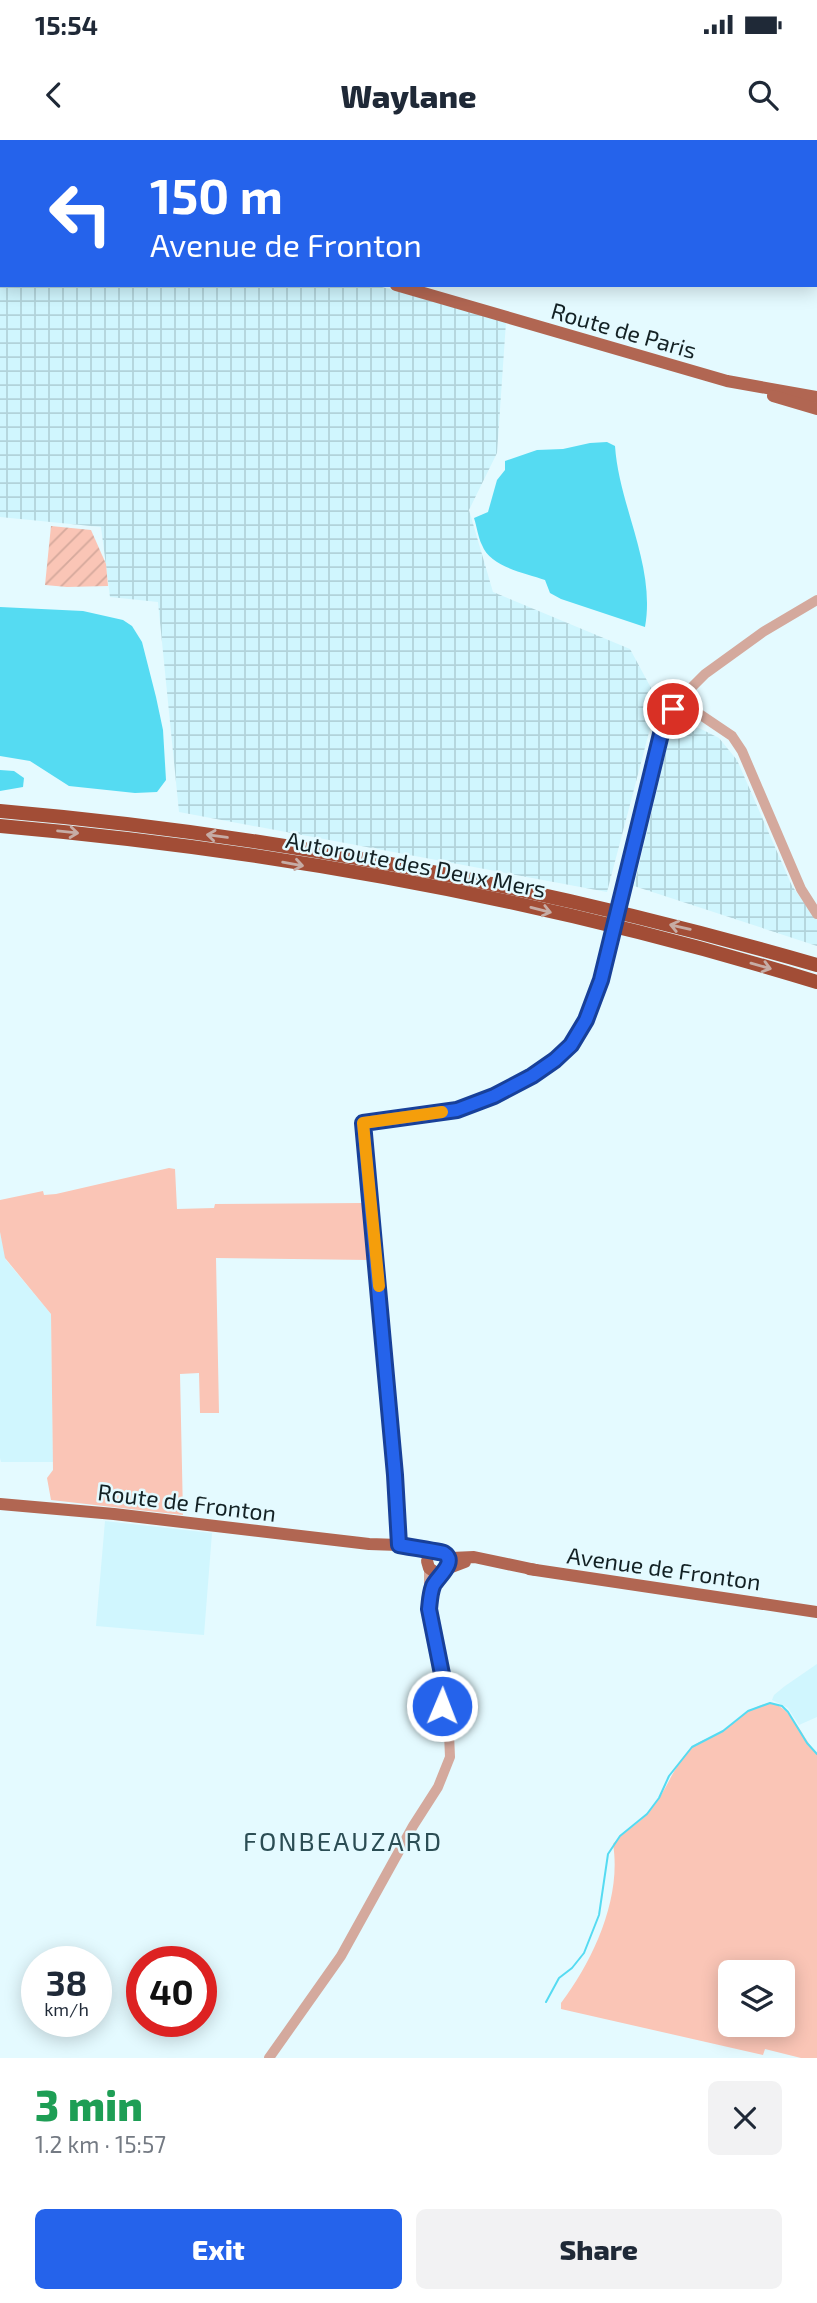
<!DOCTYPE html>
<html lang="en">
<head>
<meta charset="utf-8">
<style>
  :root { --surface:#fff; --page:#f2f2f3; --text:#1f2937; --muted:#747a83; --accent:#2563eb }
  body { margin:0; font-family:"Exo 2",sans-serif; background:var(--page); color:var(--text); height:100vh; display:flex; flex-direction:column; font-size:26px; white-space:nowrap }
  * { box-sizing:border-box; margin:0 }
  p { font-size:23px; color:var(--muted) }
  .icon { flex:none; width:38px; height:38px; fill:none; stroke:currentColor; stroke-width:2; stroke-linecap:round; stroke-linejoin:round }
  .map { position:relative; height:1918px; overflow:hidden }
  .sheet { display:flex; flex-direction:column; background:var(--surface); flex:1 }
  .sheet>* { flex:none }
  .hud { position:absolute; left:0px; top:0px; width:817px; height:147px; box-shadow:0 4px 18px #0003; background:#2563eb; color:#fff; overflow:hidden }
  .buttons { position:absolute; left:718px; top:1820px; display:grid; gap:14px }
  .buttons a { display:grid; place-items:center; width:77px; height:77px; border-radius:10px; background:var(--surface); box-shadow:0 4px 18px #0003; font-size:35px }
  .speed { position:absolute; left:21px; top:1806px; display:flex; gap:14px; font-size:35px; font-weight:700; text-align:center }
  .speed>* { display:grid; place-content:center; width:91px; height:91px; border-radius:50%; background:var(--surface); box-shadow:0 4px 18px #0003; line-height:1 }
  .speed small { font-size:18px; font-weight:400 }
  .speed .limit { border:10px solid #d22; background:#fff; color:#111 }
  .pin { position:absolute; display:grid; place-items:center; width:60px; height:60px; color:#fff; margin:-30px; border:4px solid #fff; border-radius:50%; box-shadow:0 2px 7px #0007 }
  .me { position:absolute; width:77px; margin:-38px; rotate:1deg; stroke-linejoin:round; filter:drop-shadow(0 0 5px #0008) }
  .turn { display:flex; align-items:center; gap:24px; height:147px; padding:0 35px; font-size:32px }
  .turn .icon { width:91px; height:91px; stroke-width:2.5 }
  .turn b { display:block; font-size:49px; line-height:60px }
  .round { display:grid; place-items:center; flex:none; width:74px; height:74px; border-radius:10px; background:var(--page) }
  .overview { display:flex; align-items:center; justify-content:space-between; height:119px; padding:0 35px }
  h1 { font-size:42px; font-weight:800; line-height:52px; color:#1e9e55 }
  .button { display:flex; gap:14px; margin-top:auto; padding:14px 35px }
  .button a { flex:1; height:80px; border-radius:10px; background:var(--accent); color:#fff; font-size:28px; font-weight:800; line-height:80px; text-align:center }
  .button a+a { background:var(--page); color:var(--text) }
  .status { display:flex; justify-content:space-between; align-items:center; height:49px; padding:0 35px; background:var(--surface); direction:ltr }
  .status svg { height:19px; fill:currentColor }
  header { display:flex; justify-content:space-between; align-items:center; height:91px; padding:0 35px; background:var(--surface); font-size:32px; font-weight:800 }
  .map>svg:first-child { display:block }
  .built { fill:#d0f6fe }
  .industrial { fill:url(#industrial-grid) }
  .grass { fill:#fac5b6; fill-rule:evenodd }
  .garden { fill:url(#garden-furrows) }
  .water { fill:#55dbf2 }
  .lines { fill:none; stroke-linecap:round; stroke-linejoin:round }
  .stream { stroke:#55dbf2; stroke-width:2 }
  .minor { stroke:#d4a99d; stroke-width:10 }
  .major { stroke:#b16652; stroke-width:12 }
  .highway { stroke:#a24d36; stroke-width:14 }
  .rail { stroke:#2a393c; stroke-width:2; stroke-dasharray:3.5 7; stroke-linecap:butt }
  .oneway { stroke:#c6aca5 }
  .route-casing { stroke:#184099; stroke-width:18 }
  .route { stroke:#2563eb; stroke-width:12 }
  .slow { stroke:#f59e0b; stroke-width:12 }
  .labels { text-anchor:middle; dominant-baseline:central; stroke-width:5; stroke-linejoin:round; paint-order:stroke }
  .street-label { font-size:23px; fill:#132124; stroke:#e4faff }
  .quarter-label { font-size:26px; letter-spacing:2px; fill:#2b4d54; stroke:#e4faff }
</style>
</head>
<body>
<div class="status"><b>15:54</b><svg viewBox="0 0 49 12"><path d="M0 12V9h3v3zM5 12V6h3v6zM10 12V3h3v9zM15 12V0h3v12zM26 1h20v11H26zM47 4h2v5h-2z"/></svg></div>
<header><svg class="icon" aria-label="back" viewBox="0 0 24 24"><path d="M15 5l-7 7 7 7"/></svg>Waylane<svg class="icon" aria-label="search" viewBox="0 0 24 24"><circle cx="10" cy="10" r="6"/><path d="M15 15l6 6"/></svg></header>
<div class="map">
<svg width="817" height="1918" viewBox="0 0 817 1918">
  <defs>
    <pattern id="industrial-grid" width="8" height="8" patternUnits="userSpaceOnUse" patternTransform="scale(1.75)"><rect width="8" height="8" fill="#d0f6fe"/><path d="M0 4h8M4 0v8" fill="none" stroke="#b2d3da"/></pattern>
    <pattern id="garden-furrows" width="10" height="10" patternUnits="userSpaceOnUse" patternTransform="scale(1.75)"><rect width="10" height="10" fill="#fac5b6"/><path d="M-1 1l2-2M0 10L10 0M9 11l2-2" fill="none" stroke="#d5a99c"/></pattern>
  </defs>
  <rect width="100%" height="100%" fill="#e4faff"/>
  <g class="built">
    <path d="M0,1092L6,1120L51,1174L53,1322H1L0,1318Z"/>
    <path d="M105,1381L212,1393L204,1495L96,1486Z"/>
    <path d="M817,1524V1577L799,1585L788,1568L772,1560L774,1555L785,1546Z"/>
  </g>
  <g class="industrial">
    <path d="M0,40L2,145H375L506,182L497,313L469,370L493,452L630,509L651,548L652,581L607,752L179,672L158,462L110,457L101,387L0,377Z"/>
    <path d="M682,587L699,588L719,598L737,620L792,746L817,780V806L634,746L670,595Z"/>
  </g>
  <g class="grass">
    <path d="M169,1028L175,1029L177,1069L214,1068L215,1064L364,1063L370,1120L216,1118L219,1273H200L199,1233L180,1234L183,1375L51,1360L47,1338L53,1330L51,1174L5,1118L0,1092V1060L43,1051L44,1055L56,1054Z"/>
    <path d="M770,1563C791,1565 803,1599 817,1614V1918H801L765,1909L763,1915L561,1869V1863C593,1821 622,1758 613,1704C624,1691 639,1684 649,1672C666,1653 672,1628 691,1608C700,1599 714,1598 724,1590C739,1579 751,1566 770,1563ZM730,1832H782V1885H730Z"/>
  </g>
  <path class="garden" d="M51,386L91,390L106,424L108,446L67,447L45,445Z"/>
  <g class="water">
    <path d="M607,302L615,306C619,366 656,426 645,487L561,459L550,453L545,440C525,433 490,427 482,405C478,397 477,387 474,378L488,372L497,340L505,330V321L537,310L563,309L590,303Z"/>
    <path d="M0,467L83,471L123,480L132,486L142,502L156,557L163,590L166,640L157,652L135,653L69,646L30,621L0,616Z"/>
    <path d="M0,630L14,631L24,638L23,647L0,651Z"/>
  </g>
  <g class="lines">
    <path class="stream" d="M546,1862L559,1838L572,1828L584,1813L599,1775L608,1714L620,1696L647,1674L659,1658L669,1636L692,1607L723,1591L748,1571L770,1563L782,1566L788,1572L807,1603L817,1614"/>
    <g class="minor">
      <circle cx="680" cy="560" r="11"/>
      <path d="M687,552L705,534L763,492L817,460"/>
      <path d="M689,567L732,596L742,611L801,749L817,774"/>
      <path d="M399,1405L393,1315L363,983C393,976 423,976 453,971C480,966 553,929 570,907C585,888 594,863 601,840L661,594L673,569"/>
      <path d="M429,1428V1469L447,1559"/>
      <path d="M269,1918L341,1816L413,1686L438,1647L450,1617L448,1571"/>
    </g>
    <g class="major">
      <path d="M0,30L2,31"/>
      <path d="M396,145L727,241L817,257"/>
      <path d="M773,256L817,269"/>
      <path d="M0,1364L114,1374L369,1404L399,1405L441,1412L451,1418L474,1417L536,1430"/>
      <path d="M427,1421L429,1428L436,1433L465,1422"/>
      <path d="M529,1429L817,1472"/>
    </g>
    <g class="highway">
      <path d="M0,671C277,695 550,748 817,825"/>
      <path d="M0,686C275,710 553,761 817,842"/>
    </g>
    <g class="rail">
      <path d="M395,0L409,2"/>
      <path d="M439,0L453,2"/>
      <path d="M471,0L485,2"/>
      <path d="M816,45H817"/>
    </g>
  </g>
  <defs><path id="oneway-shaft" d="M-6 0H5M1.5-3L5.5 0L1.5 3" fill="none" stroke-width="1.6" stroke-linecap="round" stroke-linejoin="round" transform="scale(1.75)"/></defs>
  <g class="oneway">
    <use href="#oneway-shaft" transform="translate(68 692) rotate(6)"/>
    <use href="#oneway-shaft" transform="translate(217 696) rotate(-172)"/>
    <use href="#oneway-shaft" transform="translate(293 724) rotate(10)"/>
    <use href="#oneway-shaft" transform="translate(541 770) rotate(14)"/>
    <use href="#oneway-shaft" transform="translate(680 787) rotate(-167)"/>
    <use href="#oneway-shaft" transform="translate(761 826) rotate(16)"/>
  </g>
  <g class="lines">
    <defs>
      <path id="route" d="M442,1566L447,1559L429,1469C430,1461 430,1454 433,1446C437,1437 458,1422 444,1413C441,1412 405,1406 399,1405L395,1335L363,983L457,970L494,956L532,936L555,920L571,905L586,880L601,840L661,594L673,569"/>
    </defs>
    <use href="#route" class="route-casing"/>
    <use href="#route" class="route"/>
    <path class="slow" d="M379,1146L363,983L442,972"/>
  </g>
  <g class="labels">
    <g class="street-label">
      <text transform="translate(624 190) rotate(16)">Route de Paris</text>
      <text transform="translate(416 724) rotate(11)">Autoroute des Deux Mers</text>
      <text transform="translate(187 1362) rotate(7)">Route de Fronton</text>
      <text transform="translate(664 1428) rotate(8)">Avenue de Fronton</text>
    </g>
    <g class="quarter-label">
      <text x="343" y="1700">FONBEAUZARD</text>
    </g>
  </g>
</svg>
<div class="buttons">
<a><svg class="icon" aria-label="layers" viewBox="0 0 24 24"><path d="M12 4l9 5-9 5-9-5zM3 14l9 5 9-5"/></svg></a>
</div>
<div class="speed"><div>38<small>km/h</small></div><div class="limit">40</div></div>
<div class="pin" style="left:673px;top:569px;background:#d93025"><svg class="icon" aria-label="arrive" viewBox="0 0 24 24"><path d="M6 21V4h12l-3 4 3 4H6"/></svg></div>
<svg class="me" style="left:442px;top:1566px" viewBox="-20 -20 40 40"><circle r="17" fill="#2563eb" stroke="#fff" stroke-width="3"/><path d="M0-11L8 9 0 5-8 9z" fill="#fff"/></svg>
<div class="hud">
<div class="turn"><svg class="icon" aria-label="left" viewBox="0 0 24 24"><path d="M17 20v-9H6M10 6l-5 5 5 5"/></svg><div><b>150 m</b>Avenue de Fronton</div></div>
</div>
</div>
<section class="sheet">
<div class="overview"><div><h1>3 min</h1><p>1.2 km · 15:57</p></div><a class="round"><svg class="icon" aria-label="close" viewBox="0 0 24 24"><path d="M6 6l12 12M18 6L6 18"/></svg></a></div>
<div class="button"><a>Exit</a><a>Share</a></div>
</section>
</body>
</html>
